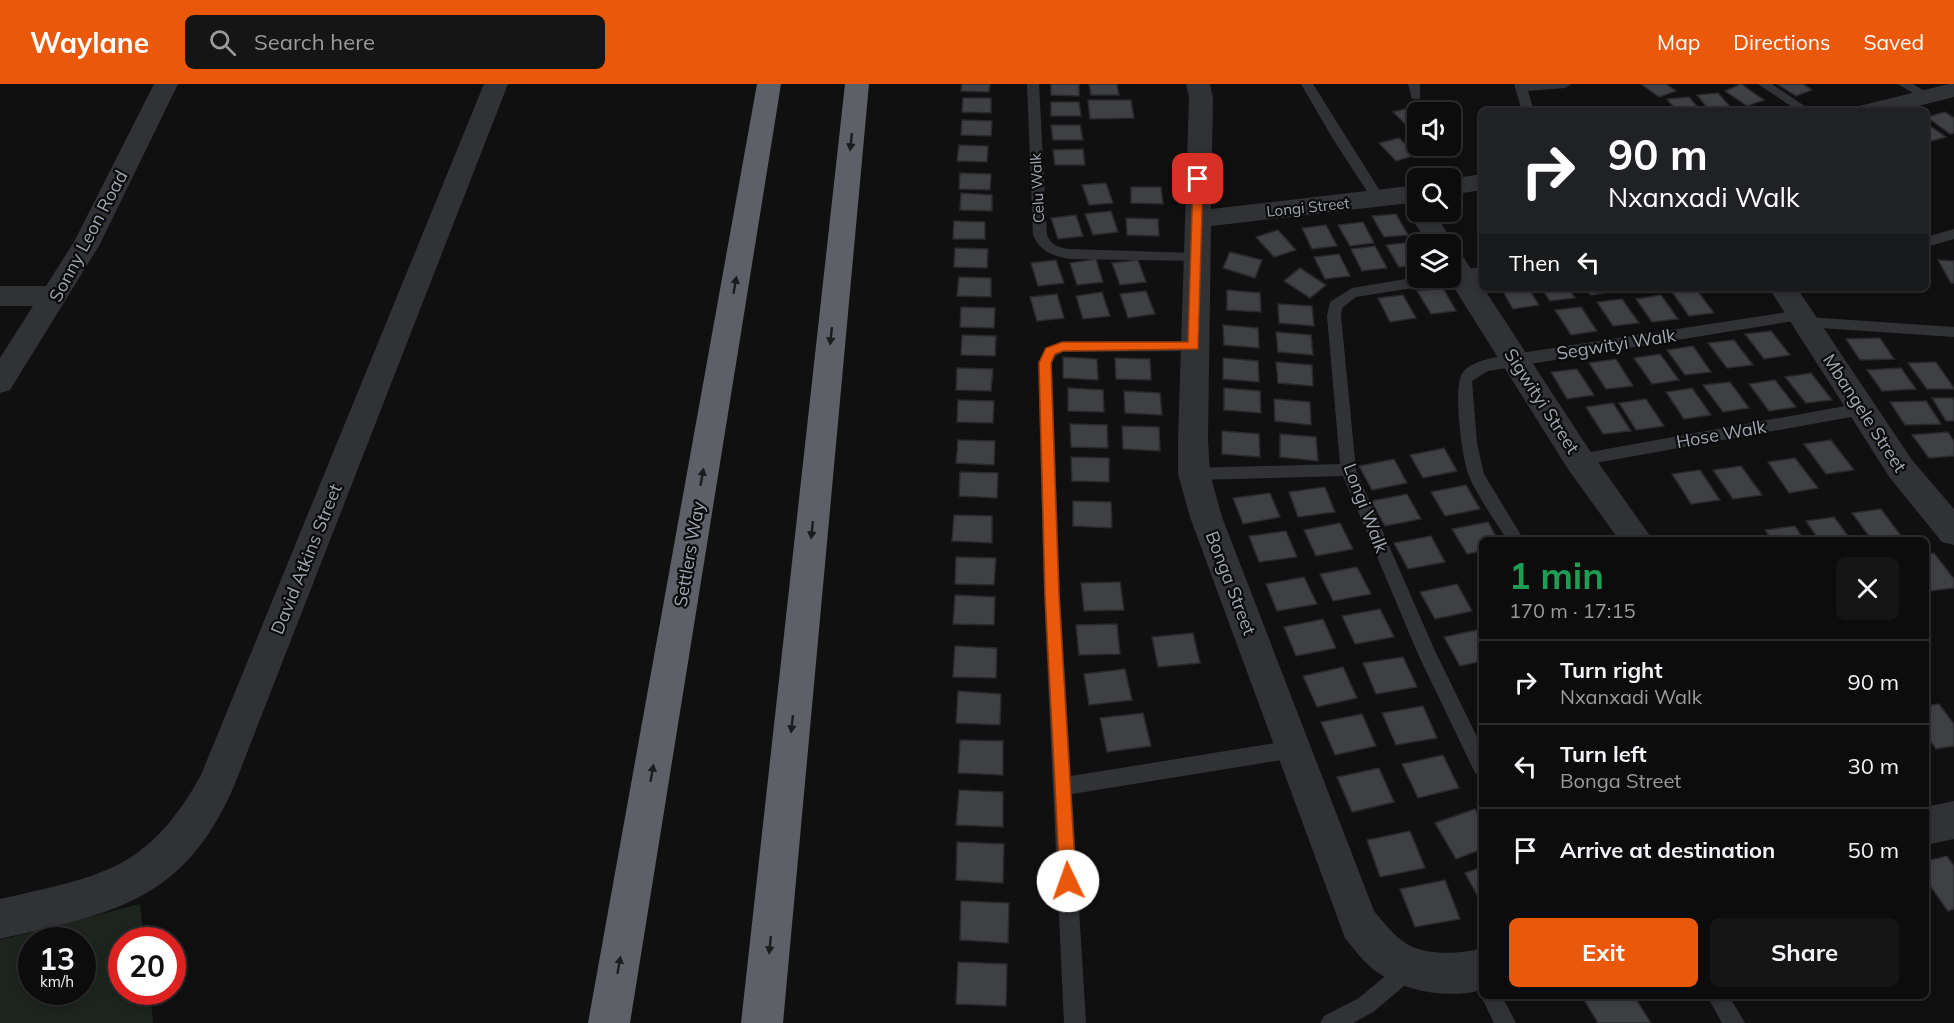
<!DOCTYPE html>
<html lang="en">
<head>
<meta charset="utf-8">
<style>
  :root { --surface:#0c0c0d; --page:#151516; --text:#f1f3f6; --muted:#9a9b9d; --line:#2c2c2e; --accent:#ea580c }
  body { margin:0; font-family:Mulish,sans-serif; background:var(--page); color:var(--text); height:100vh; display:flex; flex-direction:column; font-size:22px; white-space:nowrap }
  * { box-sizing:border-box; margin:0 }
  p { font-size:20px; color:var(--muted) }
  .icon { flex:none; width:33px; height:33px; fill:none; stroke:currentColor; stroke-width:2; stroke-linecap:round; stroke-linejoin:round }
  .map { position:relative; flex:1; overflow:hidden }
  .side { position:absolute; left:1479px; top:453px; width:450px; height:462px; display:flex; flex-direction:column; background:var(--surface); border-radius:9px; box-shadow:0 3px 9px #0003,0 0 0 2px var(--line) }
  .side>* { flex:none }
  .banner { position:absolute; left:1479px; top:24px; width:450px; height:183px; border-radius:9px; box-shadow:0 3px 9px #0003,0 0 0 2px var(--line); background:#202124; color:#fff; overflow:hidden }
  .tools { position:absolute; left:1407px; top:18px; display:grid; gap:12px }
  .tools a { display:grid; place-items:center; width:54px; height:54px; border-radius:9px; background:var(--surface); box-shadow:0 3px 9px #0003,0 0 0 2px var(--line); font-size:30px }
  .speed { position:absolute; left:18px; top:843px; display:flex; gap:12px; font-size:30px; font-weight:700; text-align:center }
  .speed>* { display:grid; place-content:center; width:78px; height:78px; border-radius:50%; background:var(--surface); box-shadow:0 3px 9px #0003,0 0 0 2px var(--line); line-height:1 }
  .speed small { font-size:15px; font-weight:400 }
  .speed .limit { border:9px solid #d22; background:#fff; color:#111 }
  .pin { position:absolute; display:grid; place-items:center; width:51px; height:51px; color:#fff; margin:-26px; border-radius:12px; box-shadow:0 3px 9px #0006 }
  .me { position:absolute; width:66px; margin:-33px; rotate:357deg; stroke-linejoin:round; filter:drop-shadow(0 0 4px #0008) }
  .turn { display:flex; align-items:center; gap:21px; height:126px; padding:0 30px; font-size:27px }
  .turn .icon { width:78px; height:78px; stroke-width:2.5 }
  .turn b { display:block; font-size:42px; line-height:51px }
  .then { display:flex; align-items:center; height:57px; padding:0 30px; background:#0003; gap:12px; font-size:22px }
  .round { display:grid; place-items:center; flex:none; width:63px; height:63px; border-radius:9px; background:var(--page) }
  .summary { display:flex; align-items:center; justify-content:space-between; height:102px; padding:0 30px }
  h1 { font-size:36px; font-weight:700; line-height:45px; color:#1e9e55 }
  .cta { display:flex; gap:12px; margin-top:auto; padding:12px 30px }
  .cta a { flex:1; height:69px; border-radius:9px; background:var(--accent); color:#fff; font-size:24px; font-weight:700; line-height:69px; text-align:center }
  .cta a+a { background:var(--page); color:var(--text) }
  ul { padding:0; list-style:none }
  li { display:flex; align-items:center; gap:18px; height:84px; padding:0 30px; border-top:2px solid var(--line) }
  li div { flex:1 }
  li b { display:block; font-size:22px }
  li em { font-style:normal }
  header { display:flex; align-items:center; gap:36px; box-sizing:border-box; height:84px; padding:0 30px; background:var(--accent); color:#fff }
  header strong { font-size:28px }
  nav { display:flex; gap:33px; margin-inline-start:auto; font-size:21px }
  .search { width:420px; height:54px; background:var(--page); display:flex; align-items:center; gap:15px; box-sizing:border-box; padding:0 21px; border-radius:9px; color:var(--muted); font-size:22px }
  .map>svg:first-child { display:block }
  .green { fill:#1c241d; fill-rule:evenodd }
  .building { fill:#3f4044; stroke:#2a2a2d; stroke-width:1.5 }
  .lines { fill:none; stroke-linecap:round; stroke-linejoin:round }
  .service { fill:#313236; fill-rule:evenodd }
  .minor { fill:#313236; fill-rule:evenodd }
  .motorway { fill:#5d6067; fill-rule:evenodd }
  .oneway { fill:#1b1c1e }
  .route { fill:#ea580c; stroke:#983908; stroke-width:1.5 }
  .labels { text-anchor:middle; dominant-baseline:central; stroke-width:4.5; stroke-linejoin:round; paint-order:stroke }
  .far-street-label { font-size:15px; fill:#a1a7b2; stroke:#0b0b0c }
  .street-label { font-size:18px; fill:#a1a7b2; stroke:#0b0b0c }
</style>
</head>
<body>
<header>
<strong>Waylane</strong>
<div class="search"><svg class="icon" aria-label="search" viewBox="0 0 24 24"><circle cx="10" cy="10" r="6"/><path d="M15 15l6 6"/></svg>Search here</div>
<nav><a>Map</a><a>Directions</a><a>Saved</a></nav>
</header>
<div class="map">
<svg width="1954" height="939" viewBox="0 0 1954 939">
  <rect width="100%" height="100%" fill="#101011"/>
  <path class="green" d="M140,820L144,856H122V908H150L153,939H0V856ZM32,856H82V908H32Z"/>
  <g class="building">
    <path d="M962,0H990L989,8L961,7Z"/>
    <path d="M1051,0H1079V12L1051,11Z"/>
    <path d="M1089,0H1117L1119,11H1091Z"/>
    <path d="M1641,0H1666L1676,7L1659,13Z"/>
    <path d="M1741,0L1764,16L1747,22L1725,7Z"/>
    <path d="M1777,0H1803L1812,6L1796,12Z"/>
    <path d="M1718,9L1733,26L1710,27L1697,11Z"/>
    <path d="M1689,13L1701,27H1677L1667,15Z"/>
    <path d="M963,14H991V29L962,28Z"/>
    <path d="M1088,16H1131L1134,34L1090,35Z"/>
    <path d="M1051,18H1079L1081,32H1051Z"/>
    <path d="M1413,23L1419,28L1418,43L1410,45L1393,28Z"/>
    <path d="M1945,28L1954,34V49L1950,50L1927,33Z"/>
    <path d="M962,36L992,37L991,52L961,51Z"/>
    <path d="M1926,39L1946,53L1928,58Z"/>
    <path d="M1051,41H1080L1083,56H1053Z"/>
    <path d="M1399,54L1416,71L1396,77L1379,59Z"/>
    <path d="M959,61L988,62L987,78L957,77Z"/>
    <path d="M1083,65L1085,81H1055L1053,66Z"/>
    <path d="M960,89L991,90L990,106L959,105Z"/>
    <path d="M1106,99L1113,119L1089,121L1082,101Z"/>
    <path d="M1131,103H1161L1163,120L1131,119Z"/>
    <path d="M961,109L992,111V127L960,126Z"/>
    <path d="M1111,127L1118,148L1093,151L1085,130Z"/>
    <path d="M1396,130L1408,151L1384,153L1372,132Z"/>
    <path d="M1076,131L1083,152L1058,155L1051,134Z"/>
    <path d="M1126,134L1158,135L1159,152L1127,151Z"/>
    <path d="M954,137L985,138V155H953Z"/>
    <path d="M1363,138L1374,159L1350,162L1338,141Z"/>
    <path d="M1326,141L1337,162L1312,165L1302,144Z"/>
    <path d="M1278,146L1296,166L1274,173L1256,153Z"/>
    <path d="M1411,158L1418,170V181L1399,183L1386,161Z"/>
    <path d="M1375,162L1387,184L1362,187L1351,165Z"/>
    <path d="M955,164L988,165L987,184L954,183Z"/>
    <path d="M1230,168L1262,176L1255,194L1223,184Z"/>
    <path d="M1339,170L1350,192L1325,195L1314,173Z"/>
    <path d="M1096,175L1103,198L1077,201L1070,179Z"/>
    <path d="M1056,176L1064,199L1038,202L1031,179Z"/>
    <path d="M1138,176L1146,198L1120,201L1112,179Z"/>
    <path d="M1938,176L1954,177V199H1951Z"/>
    <path d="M1300,184L1326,201L1310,214L1284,197Z"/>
    <path d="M959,193L991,194V213L957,212Z"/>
    <path d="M1443,204L1456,227L1431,230L1417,207Z"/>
    <path d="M1501,204H1528L1539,221L1513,225Z"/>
    <path d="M1541,204H1568L1575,214L1550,217Z"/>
    <path d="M1586,204H1613L1616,207L1591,211Z"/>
    <path d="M1696,205L1714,229L1689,232L1672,208Z"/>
    <path d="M1227,206L1260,209L1261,228L1227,226Z"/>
    <path d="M1146,207L1155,230L1128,234L1120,210Z"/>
    <path d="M1102,208L1110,232L1083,235L1076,212Z"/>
    <path d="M1057,210L1064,234L1037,237L1030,213Z"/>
    <path d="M1403,211L1416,234L1390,238L1378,214Z"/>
    <path d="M1661,211L1678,235L1652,238L1636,215Z"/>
    <path d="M1622,215L1639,239L1613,242L1597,218Z"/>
    <path d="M1278,220L1312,222L1314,242L1279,239Z"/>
    <path d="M961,223L995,224L994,244L960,243Z"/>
    <path d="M1581,223L1597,247L1571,251L1555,226Z"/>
    <path d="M1223,241L1258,244L1259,264L1224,261Z"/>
    <path d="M1771,247L1790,271L1764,275L1745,250Z"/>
    <path d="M1276,248L1311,251L1313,271L1278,268Z"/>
    <path d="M962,251L996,252L995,272L961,271Z"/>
    <path d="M1880,254L1894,275L1860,276L1846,255Z"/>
    <path d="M1734,256L1753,281L1727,284L1708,259Z"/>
    <path d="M1693,262L1711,288L1685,291L1667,266Z"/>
    <path d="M1660,270L1679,296L1652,300L1634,274Z"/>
    <path d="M1063,273L1097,275L1098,296L1063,294Z"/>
    <path d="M1115,274L1150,275L1151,296L1116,295Z"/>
    <path d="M1223,274L1258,277L1259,298L1223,295Z"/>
    <path d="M1616,275L1633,302L1606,305L1589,279Z"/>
    <path d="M1276,278L1312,281L1313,302L1278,299Z"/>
    <path d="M1936,278L1954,304V305H1927L1908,279Z"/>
    <path d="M957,284L993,285L991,307L956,306Z"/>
    <path d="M1901,284L1916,305L1882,307L1867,286Z"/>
    <path d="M1577,285L1594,311L1567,315L1551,288Z"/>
    <path d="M1811,289L1832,316L1806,319L1785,293Z"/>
    <path d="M1775,296L1796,323L1769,327L1749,300Z"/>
    <path d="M1730,298L1749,324L1723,328L1703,301Z"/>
    <path d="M1068,304L1103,306L1104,328L1068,327Z"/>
    <path d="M1224,304L1260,307L1261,329L1224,326Z"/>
    <path d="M1692,304L1711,331L1684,335L1666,308Z"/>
    <path d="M1124,307L1160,309L1162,331L1125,329Z"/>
    <path d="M1932,314H1954V337H1946Z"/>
    <path d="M1274,315L1310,318L1311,341L1275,337Z"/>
    <path d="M1646,315L1664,342L1636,346L1619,319Z"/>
    <path d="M958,316L994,317L993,339L957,338Z"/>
    <path d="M1926,317L1941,340L1905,341L1890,318Z"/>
    <path d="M1613,319L1631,347L1603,350L1586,323Z"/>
    <path d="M1070,340L1107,341L1108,364L1071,363Z"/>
    <path d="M1122,342L1159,343L1160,367L1123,365Z"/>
    <path d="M1222,347L1259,350L1260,373L1222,370Z"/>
    <path d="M1948,348L1954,357V372L1929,374L1912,351Z"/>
    <path d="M1280,350L1316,353L1318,377L1280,373Z"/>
    <path d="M958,356L995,357L994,381L956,379Z"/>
    <path d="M1831,356L1854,386L1826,390L1804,360Z"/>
    <path d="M1444,364L1457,387L1423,394L1410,371Z"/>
    <path d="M1071,373L1109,374V398L1072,397Z"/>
    <path d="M1795,374L1818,404L1789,409L1768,378Z"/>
    <path d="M1394,375L1407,399L1372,406L1359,382Z"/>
    <path d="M1741,382L1762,411L1733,415L1713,386Z"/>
    <path d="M1700,386L1720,416L1691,420L1672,390Z"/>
    <path d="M960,388L998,389L997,414L959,412Z"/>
    <path d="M1466,401L1480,425L1445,432L1431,408Z"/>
    <path d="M1325,403L1335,428L1298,433L1289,408Z"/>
    <path d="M1270,409L1280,433L1243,440L1233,414Z"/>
    <path d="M1407,410L1421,435L1385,442L1371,417Z"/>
    <path d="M1073,417L1111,418L1112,444L1073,442Z"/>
    <path d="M1881,425L1904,456H1872L1852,429Z"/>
    <path d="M954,431L992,432V459L952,457Z"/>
    <path d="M1834,433L1851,456H1819L1806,437Z"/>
    <path d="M1488,438L1498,456H1482V467L1467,470L1452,445Z"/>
    <path d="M1340,439L1353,465L1316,472L1304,446Z"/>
    <path d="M1795,442L1804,456H1772L1765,446Z"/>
    <path d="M1286,447L1297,473L1259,478L1249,452Z"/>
    <path d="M1431,452L1445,478L1408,485L1394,459Z"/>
    <path d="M1934,469L1954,495V504L1930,507L1926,502V471Z"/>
    <path d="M956,473L996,474L994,501L955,500Z"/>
    <path d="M1357,483L1371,510L1333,517L1320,490Z"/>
    <path d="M1304,493L1317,520L1277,527L1266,500Z"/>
    <path d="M1120,498L1124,526L1084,527L1081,499Z"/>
    <path d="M1457,500L1472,527L1435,535L1420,508Z"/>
    <path d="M955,511L995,513L994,541L953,540Z"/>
    <path d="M1380,525L1394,553L1355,560L1342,532Z"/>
    <path d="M1323,535L1336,564L1296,572L1284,543Z"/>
    <path d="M1117,540L1120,570L1079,571L1076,541Z"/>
    <path d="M1482,545V577L1460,582L1444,553Z"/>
    <path d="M1193,549L1200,579L1158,583L1152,553Z"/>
    <path d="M955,562L997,564L996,594L953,593Z"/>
    <path d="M1403,573L1417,603L1376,610L1363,579Z"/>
    <path d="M1343,583L1357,614L1317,623L1303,592Z"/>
    <path d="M1125,585L1132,616L1089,621L1084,590Z"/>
    <path d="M958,607L1001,610L1000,641L956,639Z"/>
    <path d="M1939,620L1954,640V662L1936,665L1926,651V622Z"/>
    <path d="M1423,622L1437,654L1396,661L1382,629Z"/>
    <path d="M1143,629L1151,662L1107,668L1100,634Z"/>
    <path d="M1362,630L1376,662L1335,671L1321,638Z"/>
    <path d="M960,656L1003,657V691L958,689Z"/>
    <path d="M1443,671L1459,704L1418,714L1402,680Z"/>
    <path d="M1379,684L1394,718L1352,728L1337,693Z"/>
    <path d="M959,706L1003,708V743L956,741Z"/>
    <path d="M1475,725L1482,737V765L1456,775L1435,739Z"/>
    <path d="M1410,747L1425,784L1380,793L1367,756Z"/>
    <path d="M957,758L1004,760L1003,799L956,796Z"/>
    <path d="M1947,772L1954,782V825L1948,827L1926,796V777Z"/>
    <path d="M1482,783V820L1465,789Z"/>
    <path d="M1445,796L1460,835L1415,843L1400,805Z"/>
    <path d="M961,817L1009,819L1008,859L960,856Z"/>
    <path d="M958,878L1007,880L1006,922L956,920Z"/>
    <path d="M1596,912H1634L1651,939H1598L1584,916Z"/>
  </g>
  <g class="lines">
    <g class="service">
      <path d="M1027,0H1039L1047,151C1051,161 1059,164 1069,165L1195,169L1202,174L1200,177L1069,175C1052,172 1040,167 1033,151Z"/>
      <path d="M1301,0H1313L1385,115L1384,118H1374L1333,55Z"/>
      <path d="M1408,0H1420V15H1412Z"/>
      <path d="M1514,0H1571L1565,4L1528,7L1534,27H1522Z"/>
      <path d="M1758,0H1772L1812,27H1798Z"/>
      <path d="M1898,0H1913L1934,13L1928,17L1924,16Z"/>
      <path d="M1954,145V155L1926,163V153Z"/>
      <path d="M1482,183V193L1356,213L1342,224L1341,232L1356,386L1435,567L1482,663V692L1475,689L1418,570L1343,392L1194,396L1186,390L1194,384L1340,380L1327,232L1330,218L1352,204L1418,193L1450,194V187Z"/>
      <path d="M1801,226L1806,227L1807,233L1954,243V253L1806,243L1801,242L1800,236L1488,287L1472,297L1477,359L1484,390L1524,456H1507C1495,436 1478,414 1469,392C1462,375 1452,301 1463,288C1474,275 1499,273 1515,270Z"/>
      <path d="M1194,257L1201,262L1194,267L1063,268L1056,272L1052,279L1060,511L1071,692L1294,656L1301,659L1303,665L1301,671L1294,674L1072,710L1086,939H1064L1044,511L1038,279L1045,264L1062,258Z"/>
      <path d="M1862,319L1870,325L1862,331L1579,382L1571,376L1579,370Z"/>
      <path d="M1409,875L1416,878L1419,885L1416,892L1373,928L1353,939H1320L1324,932L1359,914L1402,878Z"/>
      <path d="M1482,909V912H1502L1516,939H1494L1481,912Z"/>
      <path d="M1707,912H1729L1745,939H1722Z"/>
    </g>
    <g class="minor">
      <path d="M154,0H178L100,160L10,306L0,309V274L33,222H0V202H46L74,158Z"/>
      <path d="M484,0H508L234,702C184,818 113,829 0,855V815C100,792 147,788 201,691Z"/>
      <path d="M1186,0H1210L1213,14L1211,125L1418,101V118L1211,142L1208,355L1210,390L1222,433L1374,827C1384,839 1394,852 1407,860C1426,872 1462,870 1482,864V906C1449,915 1405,908 1377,888C1364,879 1355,866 1345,854L1190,433L1178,390V355L1189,14Z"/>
      <path d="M1949,0H1954V13L1898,27H1856L1859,22Z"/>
      <path d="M1482,90V106L1450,111V95Z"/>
      <path d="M1418,120V128H1434L1454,160L1451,166L1460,168L1590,367L1653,456H1619L1568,385L1448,194H1450V160H1428L1408,128L1412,122Z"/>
      <path d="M1769,204H1797L1912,376L1954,425V461L1942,458L1890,394Z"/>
      <path d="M1954,717V755L1926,761V723Z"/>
    </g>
    <g class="motorway">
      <path d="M757,0H781L630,939H588Z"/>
      <path d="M845,0H869L783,939H741Z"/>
    </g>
  </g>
  <defs><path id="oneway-solid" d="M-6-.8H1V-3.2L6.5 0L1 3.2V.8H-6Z" transform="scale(1.5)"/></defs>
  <g class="oneway">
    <use href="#oneway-solid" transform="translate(851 58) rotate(96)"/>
    <use href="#oneway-solid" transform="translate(735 201) rotate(-80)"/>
    <use href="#oneway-solid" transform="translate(831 252) rotate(96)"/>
    <use href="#oneway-solid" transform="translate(702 393) rotate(-80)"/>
    <use href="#oneway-solid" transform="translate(812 446) rotate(96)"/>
    <use href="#oneway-solid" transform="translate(792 640) rotate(96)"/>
    <use href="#oneway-solid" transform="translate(652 689) rotate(-80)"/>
    <use href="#oneway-solid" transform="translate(770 861) rotate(96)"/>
    <use href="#oneway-solid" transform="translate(619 881) rotate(-80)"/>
  </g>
  <path class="route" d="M1198,92L1203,95L1198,265L1063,267L1055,270L1051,279L1059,511L1076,797L1074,802L1068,805L1063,802L1060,797L1045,511L1039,279L1046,264L1062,258H1188L1193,95Z"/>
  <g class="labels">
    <g class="far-street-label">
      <text transform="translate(1037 104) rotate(-93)">Celu Walk</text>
      <text transform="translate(1308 123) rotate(-6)">Longi Street</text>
    </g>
    <g class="street-label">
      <text transform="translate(88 152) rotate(-62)">Sonny Leon Road</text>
      <text transform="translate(1616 260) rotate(-9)">Segwityi Walk</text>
      <text transform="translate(1542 317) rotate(57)">Sigwityi Street</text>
      <text transform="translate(1865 329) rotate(57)">Mbangele Street</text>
      <text transform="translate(1721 350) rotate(-10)">Hose Walk</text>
      <text transform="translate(1366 424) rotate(69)">Longi Walk</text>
      <text transform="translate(689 470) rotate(-80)">Settlers Way</text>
      <text transform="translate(306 475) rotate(-68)">David Atkins Street</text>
      <text transform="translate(1231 499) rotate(69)">Bonga Street</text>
    </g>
  </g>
</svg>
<div class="tools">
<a><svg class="icon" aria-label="sound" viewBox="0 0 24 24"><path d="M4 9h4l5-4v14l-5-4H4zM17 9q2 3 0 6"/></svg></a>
<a><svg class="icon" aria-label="search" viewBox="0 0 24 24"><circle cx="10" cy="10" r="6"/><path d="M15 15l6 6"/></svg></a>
<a><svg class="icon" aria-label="layers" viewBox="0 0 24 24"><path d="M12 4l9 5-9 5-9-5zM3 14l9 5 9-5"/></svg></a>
</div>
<div class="speed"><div>13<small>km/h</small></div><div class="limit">20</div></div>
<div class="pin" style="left:1198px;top:95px;background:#d93025"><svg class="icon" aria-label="arrive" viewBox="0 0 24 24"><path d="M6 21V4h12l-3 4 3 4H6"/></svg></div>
<svg class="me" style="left:1068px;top:797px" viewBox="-20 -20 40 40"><circle r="19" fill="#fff"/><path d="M0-13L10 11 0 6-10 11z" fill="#ea580c"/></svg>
<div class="banner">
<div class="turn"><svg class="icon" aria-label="right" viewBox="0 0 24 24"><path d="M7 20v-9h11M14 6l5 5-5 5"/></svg><div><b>90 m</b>Nxanxadi Walk</div></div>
<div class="then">Then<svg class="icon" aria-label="left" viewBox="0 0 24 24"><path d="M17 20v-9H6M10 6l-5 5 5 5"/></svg></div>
</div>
<section class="side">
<div class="summary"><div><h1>1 min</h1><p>170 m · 17:15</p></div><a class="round"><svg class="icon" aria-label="close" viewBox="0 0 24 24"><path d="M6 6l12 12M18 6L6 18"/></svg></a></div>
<ul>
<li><svg class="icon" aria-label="right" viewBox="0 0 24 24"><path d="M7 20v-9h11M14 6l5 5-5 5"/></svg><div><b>Turn right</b><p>Nxanxadi Walk</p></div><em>90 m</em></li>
<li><svg class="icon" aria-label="left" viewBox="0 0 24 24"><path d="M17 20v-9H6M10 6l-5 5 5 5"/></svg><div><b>Turn left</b><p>Bonga Street</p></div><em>30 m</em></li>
<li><svg class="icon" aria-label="arrive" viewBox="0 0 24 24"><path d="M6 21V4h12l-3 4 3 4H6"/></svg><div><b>Arrive at destination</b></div><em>50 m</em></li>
</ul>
<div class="cta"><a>Exit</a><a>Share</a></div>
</section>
</div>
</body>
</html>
